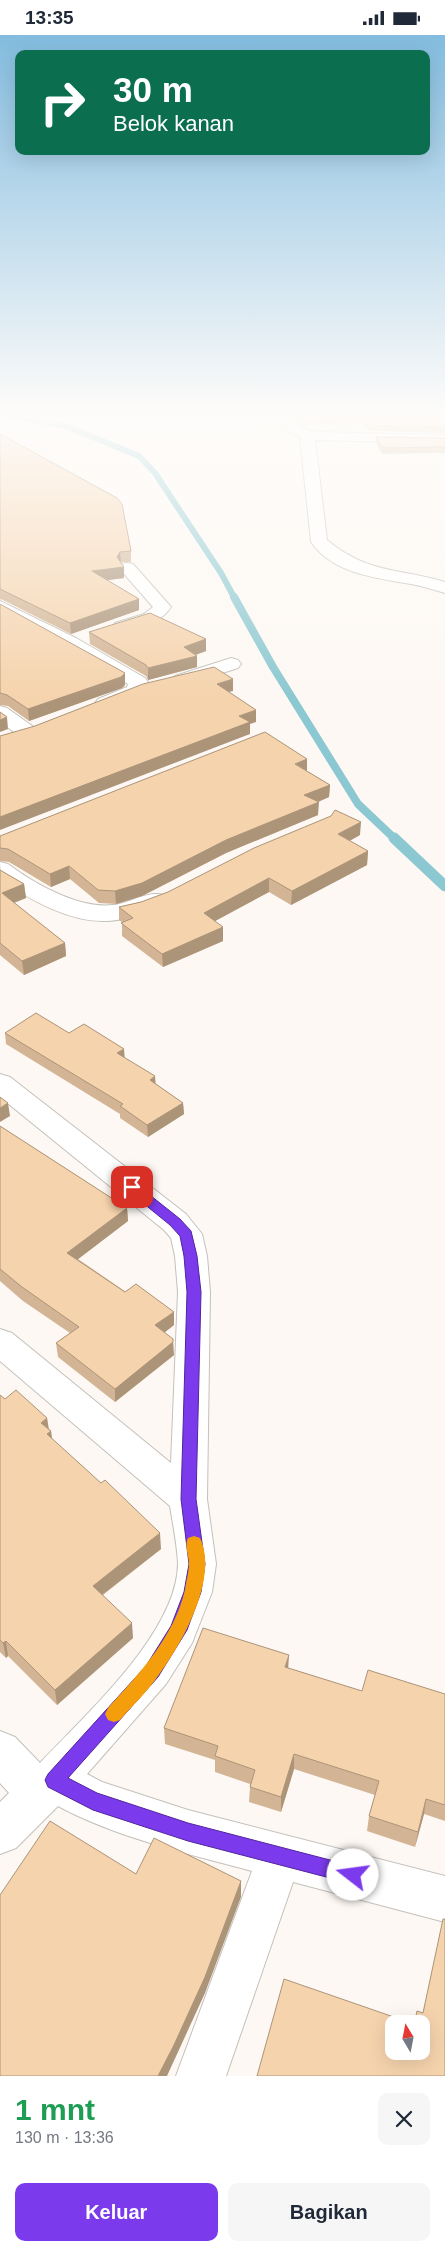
<!DOCTYPE html>
<html lang="id">
<head>
<meta charset="utf-8">
<style>
  :root { --surface:#fff; --page:#f6f6f7; --text:#1f2937; --muted:#747a83; --accent:#7c3aed }
  body { margin:0; font-family:Helvetica,sans-serif; background:var(--page); color:var(--text); height:100vh; display:flex; flex-direction:column; font-size:19px; white-space:nowrap }
  * { box-sizing:border-box; margin:0 }
  p { font-size:16px; color:var(--muted) }
  .icon { flex:none; width:28px; height:28px; fill:none; stroke:currentColor; stroke-width:2; stroke-linecap:round; stroke-linejoin:round }
  .map { position:relative; height:2041px; overflow:hidden }
  .side { display:flex; flex-direction:column; background:var(--surface); flex:1 }
  .side>* { flex:none }
  .guide { position:absolute; left:15px; top:15px; width:415px; height:105px; border-radius:10px; box-shadow:0 5px 20px #0002; background:#0b6e4f; color:#fff; overflow:hidden }
  .needle { width:32px; rotate:350deg }
  .controls { position:absolute; left:385px; top:1980px; display:grid; gap:10px }
  .controls a { display:grid; place-items:center; width:45px; height:45px; border-radius:10px; background:var(--surface); box-shadow:0 5px 20px #0002; font-size:25px }
  .pin { position:absolute; display:grid; place-items:center; width:42px; height:42px; color:#fff; margin:-21px; border-radius:10px; box-shadow:0 2px 8px #0006 }
  .me { position:absolute; width:55px; margin:-28px; rotate:285deg; stroke-linejoin:round; filter:drop-shadow(0 0 4px #0008) }
  .turn { display:flex; align-items:center; gap:18px; height:105px; padding:0 15px; font-size:22px }
  .turn .icon { width:65px; height:65px; stroke-width:2.5 }
  .turn b { display:block; font-size:35px; line-height:42px }
  .round { display:grid; place-items:center; flex:none; width:52px; height:52px; border-radius:10px; background:var(--page) }
  .summary { display:flex; align-items:center; justify-content:space-between; height:85px; padding:0 15px }
  h1 { font-size:30px; font-weight:700; line-height:38px; color:#1e9e55 }
  .action { display:flex; gap:10px; margin-top:auto; padding:10px 15px }
  .action a { flex:1; height:58px; border-radius:10px; background:var(--accent); color:#fff; font-size:20px; font-weight:700; line-height:58px; text-align:center }
  .action a+a { background:var(--page); color:var(--text) }
  .status { display:flex; justify-content:space-between; align-items:center; height:35px; padding:0 25px; background:var(--surface); direction:ltr }
  .status svg { height:14px; fill:currentColor }
  .map>svg:first-child { display:block }
  .lines { fill:none; stroke-linecap:round; stroke-linejoin:round }
  .stream-far2 { stroke:#8cc8d1; stroke-width:6 }
  .stream-far1 { stroke:#8cc8d1; stroke-width:8 }
  .stream { stroke:#8cc8d1; stroke-width:11 }
  .street-casing { stroke:#c4c0ba; stroke-width:2 }
  .street { fill:#fff; fill-rule:evenodd }
  .wall { fill:#d3b595 }
  .shaded-wall { fill:#ac9479 }
  .building { fill:#f5d3ad; stroke:#ac9479; fill-rule:evenodd }
  .route { fill:#7c3aed; stroke:#51269a }
  .slow { fill:#f59e0b }
</style>
</head>
<body>
<div class="status"><b>13:35</b><svg viewBox="0 0 49 12"><path d="M0 12V9h3v3zM5 12V6h3v6zM10 12V3h3v9zM15 12V0h3v12zM26 1h20v11H26zM47 4h2v5h-2z"/></svg></div>
<div class="map">
<svg width="445" height="2041" viewBox="0 0 445 2041">
  <rect width="100%" height="100%" fill="#fdf8f3"/>
  <g class="lines">
    <path class="stream-far2" d="M0,379L66,391L139,421L155,438L221,538L235,564"/>
    <path class="stream-far1" d="M234,562L273,632L358,769L395,804"/>
    <path class="stream" d="M394,803L445,851"/>
    <defs>
      <g id="street">
        <path d="M276,378H290L302,392L312,397L445,400V408L315,405L327,505C368,539 398,533 445,547V558C434,555 423,551 411,549C377,543 333,539 311,507L300,402L292,398Z"/>
        <path d="M127,528L133,529L171,572C162,587 132,600 115,596L112,592L115,588L144,579L153,572L119,533L121,529Z"/>
        <path d="M0,566L76,603L145,643L148,647L143,659C129,665 113,676 98,672L95,668L98,664L127,652L128,649L62,611L0,578Z"/>
        <path d="M231,623L238,625L241,629L238,633L182,651L175,649L172,645L175,641Z"/>
        <path d="M0,671L7,673L35,693L38,697L35,701C21,705 11,695 0,686Z"/>
        <path d="M0,827L8,829C36,850 84,877 119,869C134,866 147,856 164,860L167,865L164,870C146,877 127,885 108,886C70,888 32,865 1,846Z"/>
        <path d="M0,1039L10,1042L186,1179L202,1199L207,1221L210,1257L207,1464L216,1529L212,1557L192,1608L166,1649L87,1739L102,1747L188,1775L445,1841V1887L293,1847L226,2041H176L252,1836C189,1819 115,1802 58,1771L16,1813L0,1819V1767L9,1758L0,1748V1696L15,1702L40,1728C85,1680 178,1597 178,1528C177,1509 173,1490 170,1471L0,1326V1294L12,1298L171,1428L178,1257L175,1221L171,1203L164,1195L0,1062Z"/>
      </g>
    </defs>
    <use href="#street" class="street-casing"/>
    <use href="#street" class="street"/>
  </g>
  <g class="wall">
    <path d="M291,378H445V398L369,396L364,388L303,390Z"/>
    <path d="M0,399L131,516V527H121L124,543L107,545L139,575L71,599L1,564L0,565Z"/>
    <path d="M376,402L445,403V418L382,419L376,408Z"/>
    <path d="M0,569L125,638V650L122,653L29,686L8,671L0,670Z"/>
    <path d="M89,597L206,604V616L195,620L197,632L148,645L146,641L90,609Z"/>
    <path d="M307,736L330,750L329,762L318,767V780L226,818L142,861L116,869L99,868L70,844L51,852L9,827L0,826V801Z"/>
    <path d="M360,800L349,806L368,816L367,830L291,870L269,857L215,886L223,906L163,932L122,901V887L119,885V872L141,867Z"/>
    <path d="M0,835L24,849L26,863L14,868L65,908L66,921L24,940L0,920Z"/>
    <path d="M5,998H69L124,1014V1023L156,1049L183,1068L184,1079L148,1102L120,1083V1079L6,1009Z"/>
    <path d="M0,1091L127,1173L128,1186L78,1224L174,1290L165,1297L174,1320L115,1367L58,1322L56,1308L70,1298L23,1266L0,1246Z"/>
    <path d="M0,1360L5,1364L47,1383L49,1394L51,1396L52,1404L161,1514L103,1560L133,1603L57,1670L8,1621L6,1623L0,1617Z"/>
    <path d="M288,1633L362,1656L445,1659V1786L424,1779L415,1812L367,1796L369,1781L375,1760L294,1734L281,1777L249,1767L250,1752V1749L215,1737V1725L165,1709L164,1693Z"/>
  </g>
  <g class="shaded-wall">
    <path d="M120,517L121,527L117,522Z"/>
    <path d="M124,532V543L93,547L92,536Z"/>
    <path d="M139,564V575L71,599L70,588Z"/>
    <path d="M206,604V616L184,624V612Z"/>
    <path d="M197,621V632L148,645V633Z"/>
    <path d="M125,638V650L122,653L29,686L28,674Z"/>
    <path d="M233,644V656L217,660V649Z"/>
    <path d="M256,675V687L250,689V699L0,795V782L239,681Z"/>
    <path d="M7,682L8,694L0,697V685Z"/>
    <path d="M307,724V736L295,729Z"/>
    <path d="M330,750L329,762L304,773V760Z"/>
    <path d="M319,767L318,780L226,818L142,861L116,869L115,856L226,805Z"/>
    <path d="M361,787L360,800L337,813L338,799Z"/>
    <path d="M368,816L367,830L291,870L292,856Z"/>
    <path d="M69,831L70,844L51,852L50,839Z"/>
    <path d="M269,843V857L204,892V878Z"/>
    <path d="M24,849L26,863L3,872L2,858Z"/>
    <path d="M223,892V906L163,932L162,919Z"/>
    <path d="M65,908L66,921L24,940L22,926Z"/>
    <path d="M124,1014L125,1026L117,1018Z"/>
    <path d="M155,1041L156,1053L150,1045Z"/>
    <path d="M8,1068L10,1081L0,1087V1073Z"/>
    <path d="M183,1068L184,1079L148,1102L147,1090Z"/>
    <path d="M127,1173L128,1186L69,1231L67,1218Z"/>
    <path d="M174,1277V1290L156,1304L155,1290Z"/>
    <path d="M173,1304L174,1320L115,1367V1354Z"/>
    <path d="M47,1383L49,1398L51,1396L53,1412L41,1388Z"/>
    <path d="M160,1498L161,1514L94,1566L93,1551Z"/>
    <path d="M132,1588L133,1603L57,1670L55,1655Z"/>
    <path d="M6,1606L8,1621L6,1623L3,1608Z"/>
    <path d="M289,1620L288,1636L285,1632Z"/>
    <path d="M294,1719V1734L281,1777V1762Z"/>
    <path d="M426,1764L424,1779L415,1812L418,1797Z"/>
    <path d="M241,1846V1862L205,1958L167,2041H158Z"/>
  </g>
  <g class="building">
    <path d="M297,378H445V392L369,390L365,382L303,384Z"/>
    <path d="M0,399L117,463L122,469L131,516L120,517L117,522L124,532L92,536L139,564L70,588L0,554Z"/>
    <path d="M376,402L445,403V412L383,413Z"/>
    <path d="M0,569L125,638L121,642L28,674L7,660L0,658Z"/>
    <path d="M150,578L206,604L184,612L197,621L148,633L146,630L89,597Z"/>
    <path d="M214,632L233,644L217,649L256,675L239,681L250,687L0,782V701L35,691L143,649Z"/>
    <path d="M0,677L7,682L0,685Z"/>
    <path d="M265,697L307,724L295,729L330,750L304,760L319,767L226,805L142,848L115,856L98,855L69,831L50,839L8,814L0,813V801Z"/>
    <path d="M335,775L361,787L338,799L368,816L292,856L269,843L204,878L223,892L162,919L121,888L133,883L119,872L141,867L168,857L254,813L331,781Z"/>
    <path d="M0,835L24,849L2,858L65,908L22,926L0,908Z"/>
    <path d="M36,978L69,998L84,989L124,1014L117,1018L155,1041L150,1045L183,1068L147,1090L120,1071L123,1069L5,998Z"/>
    <path d="M0,1062L8,1068L0,1073Z"/>
    <path d="M0,1091L127,1173L67,1218L125,1257L136,1249L174,1277L155,1290L173,1304V1307L115,1354L56,1308L79,1292L22,1252L0,1234Z"/>
    <path d="M16,1355L47,1383L41,1388L51,1396L47,1399L101,1448L105,1445L160,1498L93,1551L132,1588L55,1655L6,1606L3,1608L0,1605V1360L5,1364Z"/>
    <path d="M203,1593L289,1620L285,1632L362,1656L368,1635L445,1659V1770L426,1764L418,1797L369,1781L379,1746L294,1719L281,1762L250,1752L255,1735L215,1721L218,1711L164,1693Z"/>
    <path d="M50,1786L136,1839L154,1803L241,1846L205,1942L174,2010L158,2041H0V1860Z"/>
    <path d="M443,1884H445V2041H257L284,1944L414,1989L417,1976L423,1978ZM394,1989H421V2016H394Z"/>
  </g>
  <linearGradient id="sky" x2="0" y2="1"><stop stop-color="#83bcdf"/><stop offset="0.57" stop-color="#fefcfa"/><stop offset="1" stop-color="#fefcfa" stop-opacity="0"/></linearGradient>
  <rect width="445" height="663" fill="url(#sky)"/>
  <path class="route" d="M132,1148L136,1149L180,1184L191,1196L197,1221L201,1257L196,1464L205,1529L201,1557L187,1595L158,1642L68,1743L97,1758L188,1788L353,1831L360,1833L363,1840L360,1847L353,1849L188,1806L93,1775L48,1752L45,1745L48,1739L146,1631L171,1591L184,1557L189,1529L181,1464L187,1257L184,1221L180,1201L170,1190L127,1155L125,1152Z"/>
  <path class="slow" d="M194,1501L200,1503C219,1543 182,1609 158,1641C147,1657 133,1670 120,1685L114,1687L108,1685L105,1679L108,1673C139,1639 174,1602 185,1555C186,1547 189,1537 189,1529C189,1520 184,1511 188,1503Z"/>
</svg>
<div class="controls">
<a><svg class="needle" viewBox="-14 -14 28 28"><path d="M0-13l5 13h-10z" fill="#e53935"/><path d="M0 13l5-13h-10z" fill="#747a83"/></svg></a>
</div>
<div class="pin" style="left:132px;top:1152px;background:#d93025"><svg class="icon" aria-label="arrive" viewBox="0 0 24 24"><path d="M6 21V4h12l-3 4 3 4H6"/></svg></div>
<svg class="me" style="left:353px;top:1840px" viewBox="-20 -20 40 40"><circle r="19" fill="#fff"/><path d="M0-13L10 11 0 6-10 11z" fill="#7c3aed"/></svg>
<div class="guide">
<div class="turn"><svg class="icon" aria-label="right" viewBox="0 0 24 24"><path d="M7 20v-9h11M14 6l5 5-5 5"/></svg><div><b>30 m</b>Belok kanan</div></div>
</div>
</div>
<section class="side">
<div class="summary"><div><h1>1 mnt</h1><p>130 m · 13:36</p></div><a class="round"><svg class="icon" aria-label="close" viewBox="0 0 24 24"><path d="M6 6l12 12M18 6L6 18"/></svg></a></div>
<div class="action"><a>Keluar</a><a>Bagikan</a></div>
</section>
</body>
</html>
